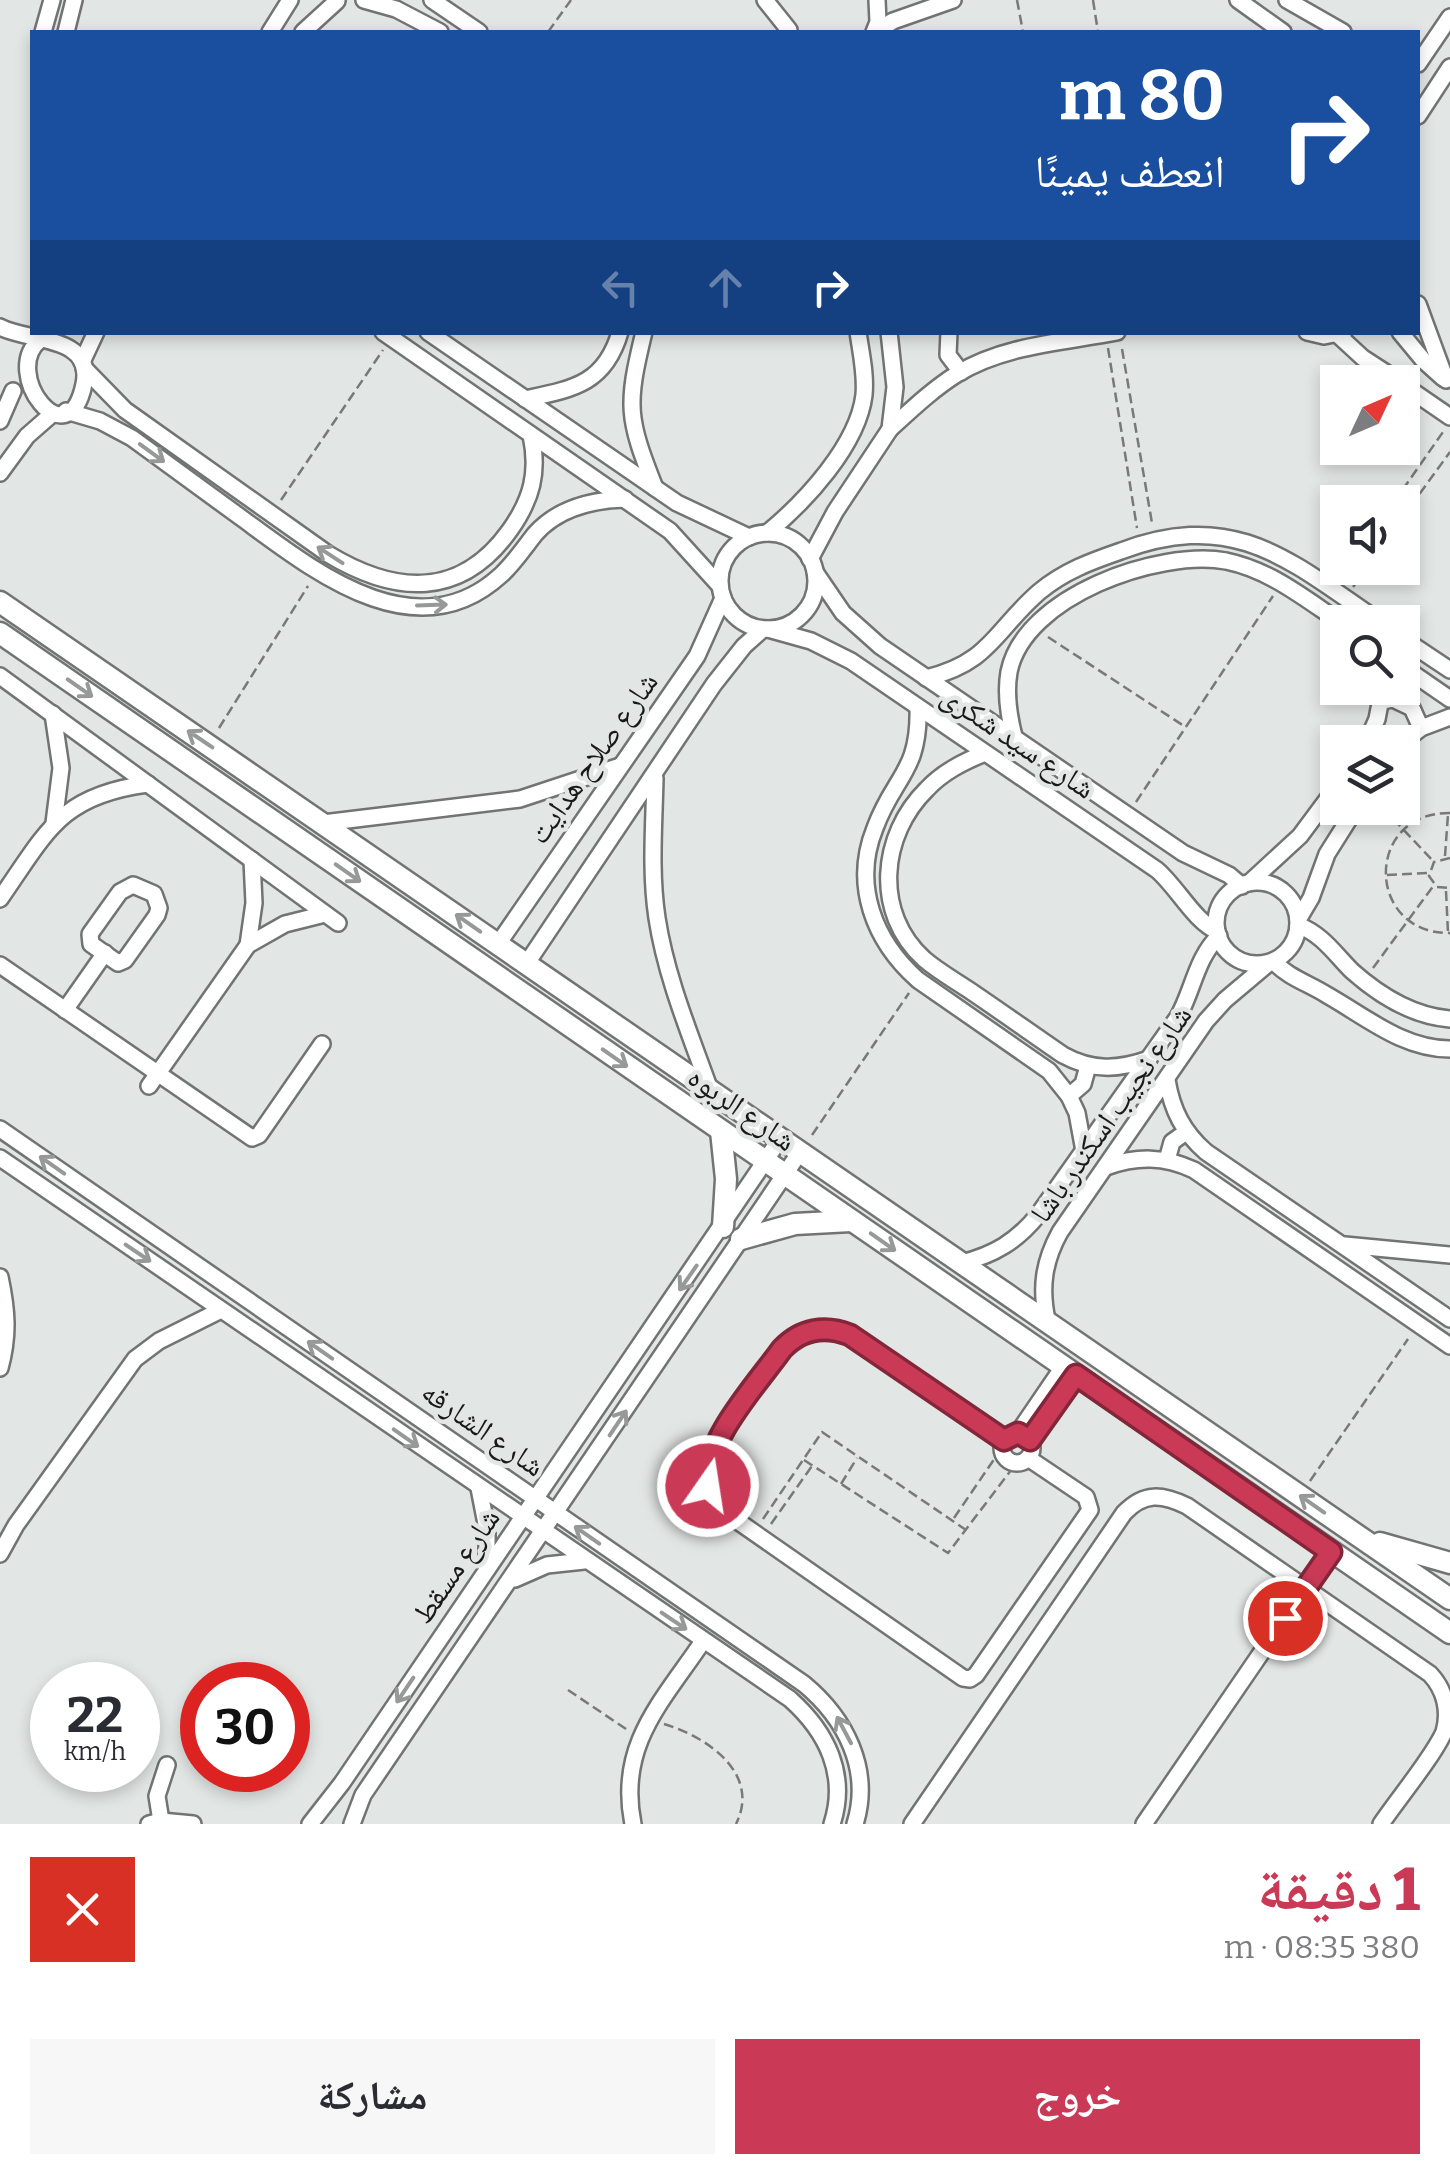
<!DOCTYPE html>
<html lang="ar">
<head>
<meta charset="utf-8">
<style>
  :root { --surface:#fff; --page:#f7f7f7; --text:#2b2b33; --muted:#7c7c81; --accent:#ca3a57 }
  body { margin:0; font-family:Bitter,"Noto Naskh Arabic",serif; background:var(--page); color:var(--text); direction:rtl; height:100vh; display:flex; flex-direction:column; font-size:38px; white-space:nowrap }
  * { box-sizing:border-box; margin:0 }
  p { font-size:32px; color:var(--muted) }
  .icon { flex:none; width:55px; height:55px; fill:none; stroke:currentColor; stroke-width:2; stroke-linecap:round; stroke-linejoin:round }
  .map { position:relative; height:1824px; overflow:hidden; direction:ltr }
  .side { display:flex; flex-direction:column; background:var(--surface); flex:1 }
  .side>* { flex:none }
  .top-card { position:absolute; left:30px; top:30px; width:1390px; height:305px; border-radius:0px; box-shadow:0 5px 15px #0003; direction:rtl; background:#1a4fa0; color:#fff; overflow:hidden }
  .needle { width:65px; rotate:46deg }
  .buttons { position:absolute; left:1320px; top:365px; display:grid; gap:20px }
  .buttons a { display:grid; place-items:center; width:100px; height:100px; border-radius:0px; background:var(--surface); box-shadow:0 5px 15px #0003; font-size:50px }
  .speed { position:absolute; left:30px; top:1662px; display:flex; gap:20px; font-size:50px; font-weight:700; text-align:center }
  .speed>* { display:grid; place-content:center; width:130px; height:130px; border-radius:50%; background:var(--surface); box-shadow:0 5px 15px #0003; line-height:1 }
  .speed small { font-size:25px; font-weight:400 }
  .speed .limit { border:15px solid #d22; background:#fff; color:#111 }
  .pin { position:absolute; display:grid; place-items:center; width:85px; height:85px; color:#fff; margin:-42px; border:5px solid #fff; border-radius:50%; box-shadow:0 2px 10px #0007 }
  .me { position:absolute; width:110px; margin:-55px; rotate:13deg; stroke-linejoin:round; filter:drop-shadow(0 0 8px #0008) }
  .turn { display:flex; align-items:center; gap:35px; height:210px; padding:0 30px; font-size:45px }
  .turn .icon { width:130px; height:130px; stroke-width:2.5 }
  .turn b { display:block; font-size:70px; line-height:85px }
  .lanes { display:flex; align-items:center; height:95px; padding:0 30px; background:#0003; justify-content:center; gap:50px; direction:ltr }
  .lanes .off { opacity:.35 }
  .round { display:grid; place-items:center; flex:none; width:105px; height:105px; border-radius:0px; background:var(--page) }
  .overview { display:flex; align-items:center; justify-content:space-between; height:170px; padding:0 30px }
  h1 { font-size:60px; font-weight:800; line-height:75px; color:var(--accent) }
  .action { display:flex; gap:20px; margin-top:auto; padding:20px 30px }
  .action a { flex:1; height:115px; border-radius:0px; background:var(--accent); color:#fff; font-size:40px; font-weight:800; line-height:115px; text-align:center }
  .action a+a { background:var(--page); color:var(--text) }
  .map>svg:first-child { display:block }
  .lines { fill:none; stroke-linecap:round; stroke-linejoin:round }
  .minor-casing { stroke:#717472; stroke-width:20 }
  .tertiary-casing { stroke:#717472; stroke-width:25 }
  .path { stroke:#777a78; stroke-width:2.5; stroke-dasharray:10 5; stroke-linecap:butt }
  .minor { stroke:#fff; stroke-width:15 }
  .tertiary { stroke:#fff; stroke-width:20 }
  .oneway { stroke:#979898 }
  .route-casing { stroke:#832639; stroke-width:25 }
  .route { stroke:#ca3a57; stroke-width:18 }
  .labels { text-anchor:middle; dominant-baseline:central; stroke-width:9; stroke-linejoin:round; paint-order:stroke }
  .street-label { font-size:30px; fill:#181a19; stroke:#e2e6e4 }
</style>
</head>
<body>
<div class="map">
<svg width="1450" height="1824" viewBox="0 0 1450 1824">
  <rect width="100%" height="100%" fill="#e2e6e4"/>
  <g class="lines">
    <defs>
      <g id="minor">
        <path d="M364,0L396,9L440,32"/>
        <path d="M432,0L479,32"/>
        <path d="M765,0L789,30"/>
        <path d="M1238,0L1283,32"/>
        <path d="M1287,0L1343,32"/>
        <path d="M43,32L52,0"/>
        <path d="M66,32L74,0"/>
        <path d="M270,32L290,0"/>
        <path d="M303,32L337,1"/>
        <path d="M874,32L878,22L877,0"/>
        <path d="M875,32L893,21L953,0"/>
        <path d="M1418,64L1450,17"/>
        <path d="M1418,116L1450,67"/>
        <path d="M1418,304L1446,380"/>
        <path d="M0,327C28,342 94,335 84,384C68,462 0,372 40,340"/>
        <path d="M383,332L670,531L720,586"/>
        <path d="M428,332L677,503L749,537"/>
        <path d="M644,332C626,406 627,417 655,488"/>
        <path d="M949,332L948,355L961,372"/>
        <path d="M1307,332L1324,336L1344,332"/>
        <path d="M1400,332L1424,361L1443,378"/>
        <path d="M1338,335L1363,358L1400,382"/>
        <path d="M82,362L96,332"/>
        <path d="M84,368L125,410L328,554C396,595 461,599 510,530C532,499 539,472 531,435"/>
        <path d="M1402,384L1450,417"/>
        <path d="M525,399C573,389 605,384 620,332"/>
        <path d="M66,411L100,421L132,438C169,465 206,492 243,519C314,571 416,653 501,575C514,563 524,548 535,534C558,508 591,500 625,499"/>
        <path d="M0,421L13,391"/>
        <path d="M890,429C912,409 933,389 957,374C1004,345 1064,342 1117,332"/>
        <path d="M0,473L27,436L51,415"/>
        <path d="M767,533C805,502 858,445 864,395C866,374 861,353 858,332"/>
        <circle cx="768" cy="581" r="48"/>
        <path d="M810,559L835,512L890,429L895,387L889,332"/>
        <path d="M815,572L843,613L880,646L1183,853L1229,875L1242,886"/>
        <path d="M768,629L811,641L851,661L1157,870C1177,887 1195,922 1217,931"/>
        <path d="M1402,638L1450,670"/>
        <path d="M1402,666L1450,699"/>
        <path d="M0,676L338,923"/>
        <path d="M926,678C990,663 995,630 1039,592C1064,571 1092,561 1121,551C1236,508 1290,561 1380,622"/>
        <path d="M1382,701L1393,699L1412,708L1421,728"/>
        <path d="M918,707C920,772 894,776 875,828C852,885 874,941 918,980L1049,1071L1069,1096L1077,1113L1084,1151"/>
        <path d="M53,714L61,768L54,823"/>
        <path d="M1015,740C1009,718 1005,695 1009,672C1024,596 1159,549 1226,561C1270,570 1304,598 1340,622"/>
        <path d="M1367,742L1377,719L1383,688"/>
        <path d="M1402,743L1421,728L1450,717"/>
        <path d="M985,753C963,762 943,772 927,789C880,835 873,913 924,959C938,971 954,980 969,990C1000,1011 1031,1033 1063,1055C1092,1071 1118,1070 1149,1059"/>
        <path d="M655,778C654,825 650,872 657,918C666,977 690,1034 710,1090"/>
        <path d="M323,823L520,799L620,766"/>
        <circle cx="1257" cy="923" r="41"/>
        <path d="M1249,883L1300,836L1338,785"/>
        <path d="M133,885L154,894L159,908L157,915L125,960L118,963L91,944L90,934L120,892Z"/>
        <path d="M0,899C46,833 60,795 148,784"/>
        <path d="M1298,920L1311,898L1327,854L1356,808"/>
        <path d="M1298,925C1323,935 1334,953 1352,971C1379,995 1413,1016 1450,1019"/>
        <path d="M498,944L697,656L723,598"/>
        <path d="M248,945L254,903L252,860"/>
        <path d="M1273,961C1289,978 1308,983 1327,995C1366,1017 1403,1049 1450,1049"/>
        <path d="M527,963L714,684L744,646L763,629"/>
        <path d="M0,965L252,1138L259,1135L322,1044"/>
        <path d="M65,1010L105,953"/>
        <path d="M1167,1080C1172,1110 1183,1132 1206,1152L1450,1319"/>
        <path d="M149,1086L248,945L285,924L325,914"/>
        <path d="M1069,1096L1083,1084L1088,1066"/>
        <path d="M0,1129L804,1684C845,1718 872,1769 855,1824"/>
        <path d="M0,1158L790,1699C827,1732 848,1775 832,1824"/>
        <path d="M1167,1160L1172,1142L1186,1132"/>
        <path d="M1106,1167C1137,1156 1164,1156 1194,1170L1450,1346"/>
        <path d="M1345,1245L1450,1255"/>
        <path d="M961,1263C994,1255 1017,1241 1038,1215L1178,1017C1193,991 1196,958 1219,936"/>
        <path d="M0,1277C7,1310 9,1335 0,1368"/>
        <path d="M1047,1320C1040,1287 1044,1261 1060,1232L1206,1021L1225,1000L1269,963"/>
        <circle cx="1017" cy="1448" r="15"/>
        <path d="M1018,1433L1063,1367"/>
        <path d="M1004,1439L850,1335C833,1328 815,1327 798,1336C777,1348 707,1449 707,1471C707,1488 714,1501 726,1513L963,1678L970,1679L976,1675L1090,1510L1086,1497L1028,1458"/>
        <path d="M1030,1440L1076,1375"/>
        <path d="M479,1488L487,1529V1569"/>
        <path d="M0,1554L16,1525L135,1359L159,1341L221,1310"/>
        <path d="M515,1579L547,1565L584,1561"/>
        <path d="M161,1821L157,1796L167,1765"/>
        <path d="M149,1824L161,1821L193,1824"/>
        <path d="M310,1824L342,1783L780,1139"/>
        <path d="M352,1824L363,1795L800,1152"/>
        <path d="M633,1824C617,1745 662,1702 703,1641"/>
        <path d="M912,1824L1124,1513C1144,1492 1162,1494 1187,1506L1430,1674C1445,1690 1450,1711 1444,1732C1433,1757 1397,1800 1381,1824"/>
        <path d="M1144,1824L1331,1551"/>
      </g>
      <g id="tertiary">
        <path d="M0,602L1450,1599"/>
        <path d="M0,633L1450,1633"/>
        <path d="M721,1131L726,1179L723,1227"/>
        <path d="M741,1239L795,1224L851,1221"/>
        <path d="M1380,1543L1450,1563"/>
      </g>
    </defs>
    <use href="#minor" class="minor-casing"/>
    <use href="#tertiary" class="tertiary-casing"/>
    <g class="path">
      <path d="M1017,0L1023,32"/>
      <path d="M1093,0L1098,32"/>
      <path d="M548,32L571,0"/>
      <path d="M1108,348L1137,528"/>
      <path d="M1122,349L1152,523"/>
      <path d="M281,500L383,350"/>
      <path d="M1394,502L1443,432"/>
      <path d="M1402,518L1450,452"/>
      <path d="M1353,587L1367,568"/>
      <path d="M1048,637L1184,726"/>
      <path d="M219,728L308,586"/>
      <path d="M1136,802L1273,596"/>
      <path d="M1383,808L1434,862"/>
      <path d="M1450,813C1364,812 1365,934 1450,933"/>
      <path d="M1445,856L1448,814"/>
      <path d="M1450,858L1434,862L1429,876L1437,887L1450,888"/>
      <path d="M1387,875L1429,873"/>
      <path d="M1446,891L1448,933"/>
      <path d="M1373,968L1434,885"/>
      <path d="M812,1135L909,993"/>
      <path d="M804,1460L948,1553L1015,1465"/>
      <path d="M1310,1481L1408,1339"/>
      <path d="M841,1484L857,1458"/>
      <path d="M954,1518L997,1455"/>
      <path d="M763,1519L822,1432L966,1530"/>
      <path d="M771,1524L812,1466"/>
      <path d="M568,1690L629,1731"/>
      <path d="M664,1724C708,1737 761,1774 736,1824"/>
    </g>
    <use href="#minor" class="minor"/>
    <use href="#tertiary" class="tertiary"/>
  </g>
  <defs><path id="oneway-shaft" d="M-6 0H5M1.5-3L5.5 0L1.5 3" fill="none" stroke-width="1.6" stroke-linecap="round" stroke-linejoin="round" transform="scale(2.5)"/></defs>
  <g class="oneway">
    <use href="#oneway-shaft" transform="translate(152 453) rotate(36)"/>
    <use href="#oneway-shaft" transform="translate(330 555) rotate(-147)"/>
    <use href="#oneway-shaft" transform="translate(432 605) rotate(-2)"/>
    <use href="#oneway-shaft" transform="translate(80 688) rotate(35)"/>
    <use href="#oneway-shaft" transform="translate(200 739) rotate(-146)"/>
    <use href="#oneway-shaft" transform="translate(348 873) rotate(35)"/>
    <use href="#oneway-shaft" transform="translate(468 923) rotate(-145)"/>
    <use href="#oneway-shaft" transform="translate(615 1058) rotate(35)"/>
    <use href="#oneway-shaft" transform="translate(52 1165) rotate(-145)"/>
    <use href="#oneway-shaft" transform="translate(883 1242) rotate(35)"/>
    <use href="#oneway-shaft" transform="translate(138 1253) rotate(34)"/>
    <use href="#oneway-shaft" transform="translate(688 1278) rotate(125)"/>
    <use href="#oneway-shaft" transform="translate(320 1350) rotate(-145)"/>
    <use href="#oneway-shaft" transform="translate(618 1423) rotate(-56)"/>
    <use href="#oneway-shaft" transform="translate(406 1438) rotate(35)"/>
    <use href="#oneway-shaft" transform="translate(1312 1504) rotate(-145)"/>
    <use href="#oneway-shaft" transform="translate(587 1535) rotate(-145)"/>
    <use href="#oneway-shaft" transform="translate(674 1621) rotate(34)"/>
    <use href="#oneway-shaft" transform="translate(405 1690) rotate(124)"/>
    <use href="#oneway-shaft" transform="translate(844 1730) rotate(-118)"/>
  </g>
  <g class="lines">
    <defs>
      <path id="route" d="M708,1486C702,1443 757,1384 782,1349C801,1329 825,1325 850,1335L1004,1440L1018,1433L1030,1440L1076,1375L1331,1552L1285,1618"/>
    </defs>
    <use href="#route" class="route-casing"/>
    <use href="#route" class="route"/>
  </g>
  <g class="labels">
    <g class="street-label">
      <text transform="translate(1018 742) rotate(34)">شارع سيد شكرى</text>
      <text transform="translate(593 758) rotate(-55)">شارع صلاح هدايت</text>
      <text transform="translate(742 1109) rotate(35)">شارع الربوه</text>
      <text transform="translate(1111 1114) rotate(-55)">شارع نجيب اسكندر باشا</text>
      <text transform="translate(483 1429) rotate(35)">شارع الشارقه</text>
      <text transform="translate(456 1566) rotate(-56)">شارع مسقط</text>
    </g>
  </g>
</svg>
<div class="buttons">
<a><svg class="needle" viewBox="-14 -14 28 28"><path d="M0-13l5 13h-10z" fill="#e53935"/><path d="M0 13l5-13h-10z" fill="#7c7c81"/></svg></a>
<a><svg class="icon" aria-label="sound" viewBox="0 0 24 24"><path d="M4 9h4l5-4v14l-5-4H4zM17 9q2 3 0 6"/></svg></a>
<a><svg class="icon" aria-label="search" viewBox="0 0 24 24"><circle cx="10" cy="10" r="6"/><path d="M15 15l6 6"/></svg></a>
<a><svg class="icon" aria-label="layers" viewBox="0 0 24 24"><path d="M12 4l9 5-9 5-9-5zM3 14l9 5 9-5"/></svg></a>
</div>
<div class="speed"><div>22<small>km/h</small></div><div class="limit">30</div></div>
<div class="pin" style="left:1285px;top:1618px;background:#d93025"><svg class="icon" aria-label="arrive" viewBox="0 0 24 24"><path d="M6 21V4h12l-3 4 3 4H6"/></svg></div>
<svg class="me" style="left:708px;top:1486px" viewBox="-20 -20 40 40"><circle r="17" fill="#ca3a57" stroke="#fff" stroke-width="3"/><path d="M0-11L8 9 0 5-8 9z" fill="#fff"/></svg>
<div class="top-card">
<div class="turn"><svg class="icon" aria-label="right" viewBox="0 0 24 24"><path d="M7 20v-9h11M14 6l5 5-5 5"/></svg><div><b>80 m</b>انعطف يمينًا</div></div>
<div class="lanes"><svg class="icon off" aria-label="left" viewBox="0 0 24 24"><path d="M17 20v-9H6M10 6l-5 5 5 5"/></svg><svg class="icon off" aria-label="ahead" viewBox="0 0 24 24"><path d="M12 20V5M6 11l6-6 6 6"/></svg><svg class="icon" aria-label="right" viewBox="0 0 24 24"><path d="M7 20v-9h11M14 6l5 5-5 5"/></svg></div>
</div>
</div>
<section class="side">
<div class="overview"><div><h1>1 دقيقة</h1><p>380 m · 08:35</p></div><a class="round" style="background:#d93025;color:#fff"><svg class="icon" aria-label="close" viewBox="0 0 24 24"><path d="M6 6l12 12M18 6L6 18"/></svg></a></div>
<div class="action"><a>خروج</a><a>مشاركة</a></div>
</section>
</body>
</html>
